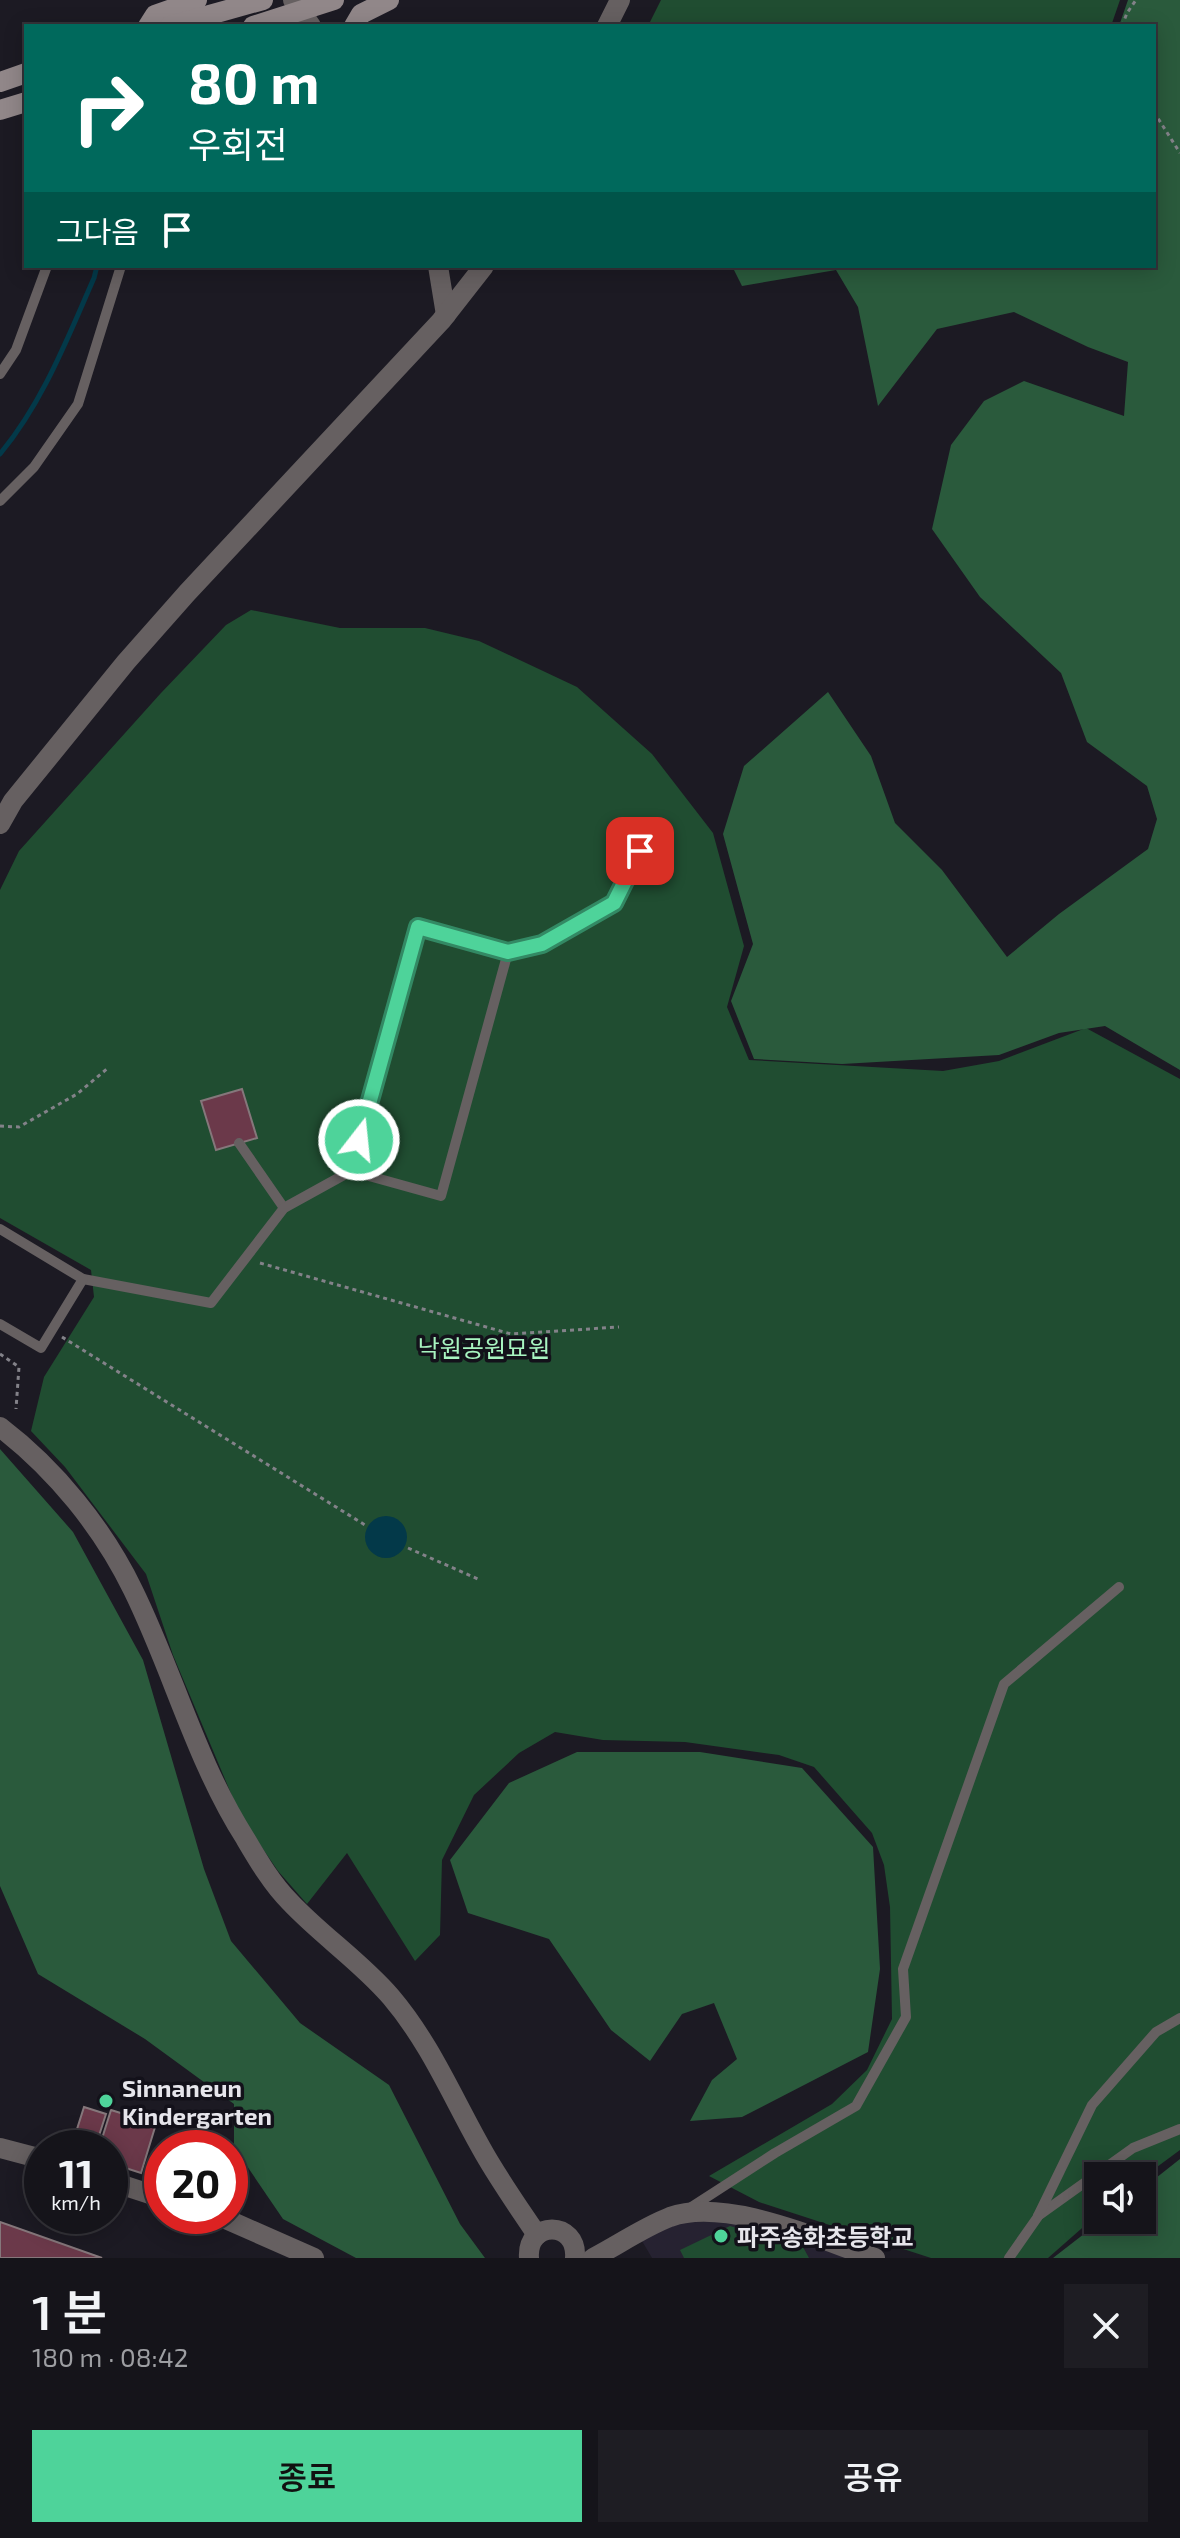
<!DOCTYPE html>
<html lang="ko">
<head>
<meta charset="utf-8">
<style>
  :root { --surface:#15141a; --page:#1e1d23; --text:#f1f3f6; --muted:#9d9ea2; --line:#343339; --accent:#4ed39a }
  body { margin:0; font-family:"Exo 2","Noto Sans KR",sans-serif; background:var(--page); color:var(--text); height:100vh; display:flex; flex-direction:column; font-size:30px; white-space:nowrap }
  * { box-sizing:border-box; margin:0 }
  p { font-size:26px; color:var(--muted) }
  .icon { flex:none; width:44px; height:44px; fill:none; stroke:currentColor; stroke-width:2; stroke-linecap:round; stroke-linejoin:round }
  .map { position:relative; height:2258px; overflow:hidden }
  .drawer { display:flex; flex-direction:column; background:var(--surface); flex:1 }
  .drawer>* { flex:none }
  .hud { position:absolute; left:24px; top:24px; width:1132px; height:244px; border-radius:0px; box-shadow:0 4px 20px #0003,0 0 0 2px var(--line); background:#00695c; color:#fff; overflow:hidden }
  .controls { position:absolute; left:1084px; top:2162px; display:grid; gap:16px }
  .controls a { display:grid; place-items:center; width:72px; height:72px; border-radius:0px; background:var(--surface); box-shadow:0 4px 20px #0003,0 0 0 2px var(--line); font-size:40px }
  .speed { position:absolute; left:24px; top:2130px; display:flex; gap:16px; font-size:40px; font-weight:700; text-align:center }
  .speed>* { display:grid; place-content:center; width:104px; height:104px; border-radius:50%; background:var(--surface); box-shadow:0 4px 20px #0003,0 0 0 2px var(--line); line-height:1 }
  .speed small { font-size:20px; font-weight:400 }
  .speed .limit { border:12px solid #d22; background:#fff; color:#111 }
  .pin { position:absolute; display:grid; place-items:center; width:68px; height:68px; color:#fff; margin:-34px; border-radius:16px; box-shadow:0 4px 12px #0006 }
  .me { position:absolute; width:88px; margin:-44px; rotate:16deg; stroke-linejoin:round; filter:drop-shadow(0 0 6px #0008) }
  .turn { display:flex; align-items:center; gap:28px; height:168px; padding:0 32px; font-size:36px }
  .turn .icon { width:104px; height:104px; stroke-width:2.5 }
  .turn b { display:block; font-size:56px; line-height:68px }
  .then { display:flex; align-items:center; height:76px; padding:0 32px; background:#0003; gap:16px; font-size:30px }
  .round { display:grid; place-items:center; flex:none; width:84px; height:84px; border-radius:0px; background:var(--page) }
  .headline { display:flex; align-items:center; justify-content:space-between; height:136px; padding:0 32px }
  h1 { font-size:48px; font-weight:600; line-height:60px }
  .primary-button { display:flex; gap:16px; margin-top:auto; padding:16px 32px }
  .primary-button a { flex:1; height:92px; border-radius:0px; background:var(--accent); color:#111; font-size:32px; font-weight:600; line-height:92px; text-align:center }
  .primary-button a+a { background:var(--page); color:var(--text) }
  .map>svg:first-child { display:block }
  .built { fill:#262231 }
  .green { fill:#204d31 }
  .forest { fill:#2a5a3c }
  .water { fill:#033949 }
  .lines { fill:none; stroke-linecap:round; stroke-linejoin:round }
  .stream { stroke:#033949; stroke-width:5 }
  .building { fill:#6b394a; stroke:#85777b; stroke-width:2 }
  .path { stroke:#838289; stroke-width:3; stroke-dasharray:4 4; stroke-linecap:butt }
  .service { stroke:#666061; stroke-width:10 }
  .minor { stroke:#666061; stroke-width:20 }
  .secondary { stroke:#918789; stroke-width:20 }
  .route-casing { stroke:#338964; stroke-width:20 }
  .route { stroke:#4ed39a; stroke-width:14 }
  .poi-dot { fill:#4ed39a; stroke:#13111a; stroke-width:3 }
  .labels { text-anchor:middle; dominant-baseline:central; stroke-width:7; stroke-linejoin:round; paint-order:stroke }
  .park-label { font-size:24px; fill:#a8f5c1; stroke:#13111a }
  .poi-label { font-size:24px; font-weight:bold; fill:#e6e5eb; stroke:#13111a; text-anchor:start }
</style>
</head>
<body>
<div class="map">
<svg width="1180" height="2258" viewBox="0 0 1180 2258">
  <rect width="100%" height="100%" fill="#1c1a23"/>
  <path class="built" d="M740,2220L854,2258H652L642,2241L674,2223Z"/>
  <g class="green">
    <path d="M661,0H1120L1111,26H648Z"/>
    <path d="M251,610L340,628H425L479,641L577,687L652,754L713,833L744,946L727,1007L749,1060L943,1071L999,1061L1086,1028L1180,1079V2150L1142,2178V2176H1098V2214L1048,2258H931L759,2202L709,2176L832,2104L867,2070L892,2019L890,1907L884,1865L872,1833L814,1767L779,1755L685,1742L603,1740L555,1732L519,1753L474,1795L442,1860L440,1935L415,1961L347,1853L307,1904L278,1871L240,1815L173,1655L146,1574L65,1467L31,1431L44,1377L94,1297L91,1270L0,1218V890L19,851L161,693L226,625Z"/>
    <path d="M730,2226L803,2247L809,2258H684L680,2250Z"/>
  </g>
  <g class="forest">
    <path d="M1128,0H1180V1070L1105,1026L1059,1033L999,1055L842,1064L754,1059L731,1001L753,944L723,834L744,766L828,692L871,756L895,823L942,870L1007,957L1059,914L1148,849L1157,819L1147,786L1087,742L1061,673L980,597L932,529L951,445L984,401L1024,381L1124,416L1128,362L1088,347L1014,312L937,329L878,406L858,307L836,270L742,286L732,266H1154V26H1119Z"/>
    <path d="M0,1449L73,1532L143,1660L204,1869L231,1941L300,2023L389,2085L460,2224L485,2258H356L283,2219L234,2147V2104L145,2039L38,1974L0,1886Z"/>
    <path d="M577,1752H700L802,1768L873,1847L880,1969L868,2052L742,2117L690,2121L712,2080L737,2059L714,2003L682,2014L650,2061L611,2030L549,1939L468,1913L450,1860L509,1783Z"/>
    <path d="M1180,2159V2258H1053L1102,2220H1142V2189Z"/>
  </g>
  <circle class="water" cx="386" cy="1537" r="21"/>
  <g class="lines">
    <path class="stream" d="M0,454C43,402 67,339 94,278L97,266"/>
  </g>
  <g class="building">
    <path d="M242,1089L257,1138L216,1150L201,1101Z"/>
    <path d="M84,2107L106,2114L95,2148H71Z"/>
    <path d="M111,2110L156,2124L141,2173L110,2163V2148H99Z"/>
    <path d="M0,2222L102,2258H0Z"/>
  </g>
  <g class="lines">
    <g class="path">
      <path d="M1122,26L1127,13L1136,0"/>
      <path d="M1154,112L1180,153"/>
      <path d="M0,1126L19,1127L77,1094L108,1068"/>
      <path d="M260,1263L511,1334L619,1327"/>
      <path d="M62,1337L365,1525"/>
      <path d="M0,1354L19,1367L16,1409"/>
      <path d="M408,1548L480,1580"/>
    </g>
    <g class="service">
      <path d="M0,374L16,350L47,266"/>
      <path d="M0,501L34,467L78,404L121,266"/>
      <path d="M508,952L441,1196L351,1171L418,927L508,952L542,944L614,903L640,851"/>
      <path d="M239,1143L284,1208"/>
      <path d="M0,1229L83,1279L211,1303L284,1208L351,1171"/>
      <path d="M0,1324L41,1348L83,1279"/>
      <path d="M690,2208L775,2153L856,2106L906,2017L903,1969L1004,1684L1119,1587"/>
      <path d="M1038,2216L1133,2148L1180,2129"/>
      <path d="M1009,2258L1037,2218L1092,2105L1156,2032L1180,2018"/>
    </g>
    <g class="minor">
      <path d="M293,0L311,26"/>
      <path d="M607,26L620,0"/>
      <path d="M438,266L446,315"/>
      <path d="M0,824L13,801L126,662L187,593L441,321L484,266"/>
      <path d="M0,1427C55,1469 103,1528 133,1590C173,1671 196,1761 245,1838C258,1860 272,1884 290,1902C322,1936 361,1962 391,1997C431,2044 454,2101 484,2153C500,2181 519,2208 537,2235"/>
      <path d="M0,2148L42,2159"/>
      <path d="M110,2181L162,2198"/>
      <path d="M219,2216L314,2258"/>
      <path d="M529,2258C526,2220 578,2220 575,2258"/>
      <path d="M593,2258C618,2245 644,2227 670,2217C726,2197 821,2240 875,2258"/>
    </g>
    <g class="secondary">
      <path d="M148,26L155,15L197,0"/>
      <path d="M170,26L263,0"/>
      <path d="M253,26L334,0"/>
      <path d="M354,26L361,14L389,0"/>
      <path d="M0,82L26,73"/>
      <path d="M0,110L26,102"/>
    </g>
  </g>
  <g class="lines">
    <defs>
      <path id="route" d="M359,1140L418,927L508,952L542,944L614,903L640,851"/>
    </defs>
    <use href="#route" class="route-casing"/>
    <use href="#route" class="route"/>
  </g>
  <g class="poi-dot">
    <circle cx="106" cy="2101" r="8"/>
    <circle cx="721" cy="2236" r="8"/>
  </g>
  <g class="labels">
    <g class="park-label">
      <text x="484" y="1347">낙원공원묘원</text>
    </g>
    <g class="poi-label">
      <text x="122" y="2087">Sinnaneun<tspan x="122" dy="28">Kindergarten</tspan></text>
      <text x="737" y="2236">파주송화초등학교</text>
    </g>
  </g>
</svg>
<div class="controls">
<a><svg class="icon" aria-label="sound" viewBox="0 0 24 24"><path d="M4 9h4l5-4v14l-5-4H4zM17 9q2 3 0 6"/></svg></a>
</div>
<div class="speed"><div>11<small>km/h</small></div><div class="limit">20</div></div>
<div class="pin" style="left:640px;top:851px;background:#d93025"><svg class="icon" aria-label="arrive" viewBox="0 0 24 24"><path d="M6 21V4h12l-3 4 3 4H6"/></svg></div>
<svg class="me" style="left:359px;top:1140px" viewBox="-20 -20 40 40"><circle r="17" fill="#4ed39a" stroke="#fff" stroke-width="3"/><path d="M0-11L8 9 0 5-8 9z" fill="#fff"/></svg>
<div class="hud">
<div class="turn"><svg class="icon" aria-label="right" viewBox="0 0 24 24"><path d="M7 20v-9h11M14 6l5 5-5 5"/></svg><div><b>80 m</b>우회전</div></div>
<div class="then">그다음<svg class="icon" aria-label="arrive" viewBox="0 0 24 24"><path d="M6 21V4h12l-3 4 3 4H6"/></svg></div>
</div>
</div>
<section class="drawer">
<div class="headline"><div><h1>1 분</h1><p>180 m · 08:42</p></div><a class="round"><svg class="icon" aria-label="close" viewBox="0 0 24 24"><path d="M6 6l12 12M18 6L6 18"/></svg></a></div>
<div class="primary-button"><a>종료</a><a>공유</a></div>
</section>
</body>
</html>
